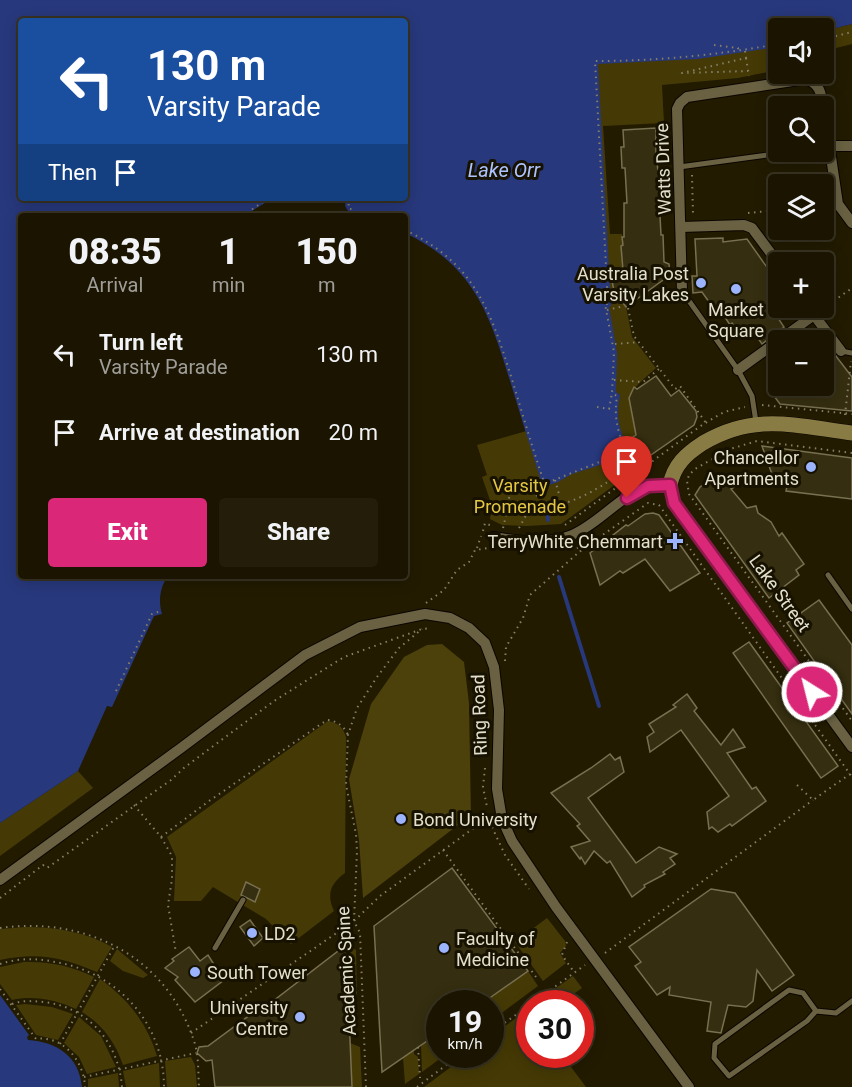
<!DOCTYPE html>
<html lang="en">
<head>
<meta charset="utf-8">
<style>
  :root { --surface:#1a1400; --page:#231d0a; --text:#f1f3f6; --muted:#9f9e99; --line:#383322; --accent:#db2777 }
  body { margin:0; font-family:Roboto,sans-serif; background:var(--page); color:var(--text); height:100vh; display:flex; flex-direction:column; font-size:22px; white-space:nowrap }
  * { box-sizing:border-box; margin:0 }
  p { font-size:20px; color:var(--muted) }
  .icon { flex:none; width:33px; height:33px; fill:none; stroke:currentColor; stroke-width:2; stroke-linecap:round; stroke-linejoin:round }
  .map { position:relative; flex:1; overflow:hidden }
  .drawer { position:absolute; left:18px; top:213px; width:390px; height:366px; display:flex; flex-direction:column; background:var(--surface); border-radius:6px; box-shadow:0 3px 15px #0003,0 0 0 2px var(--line) }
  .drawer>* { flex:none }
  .hud { position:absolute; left:18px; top:18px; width:390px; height:183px; border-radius:6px; box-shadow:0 3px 15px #0003,0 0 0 2px var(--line); background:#1a4fa0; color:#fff; overflow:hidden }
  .tools { position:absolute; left:768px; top:18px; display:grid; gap:12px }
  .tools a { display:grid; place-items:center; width:66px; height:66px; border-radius:6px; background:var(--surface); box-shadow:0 3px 15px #0003,0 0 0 2px var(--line); font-size:30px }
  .speed { position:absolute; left:426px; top:990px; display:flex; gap:12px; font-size:30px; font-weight:700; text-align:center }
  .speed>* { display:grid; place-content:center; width:78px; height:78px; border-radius:50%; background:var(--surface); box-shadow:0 3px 15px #0003,0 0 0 2px var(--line); line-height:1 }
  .speed small { font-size:15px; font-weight:400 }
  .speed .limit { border:9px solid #d22; background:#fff; color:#111 }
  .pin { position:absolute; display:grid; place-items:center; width:51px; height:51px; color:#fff; margin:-62px -26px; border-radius:50% 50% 50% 0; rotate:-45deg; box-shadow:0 0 6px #0007 }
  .pin .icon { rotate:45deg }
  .me { position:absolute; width:66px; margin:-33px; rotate:324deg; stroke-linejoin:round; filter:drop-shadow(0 0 4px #0008) }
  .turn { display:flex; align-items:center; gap:21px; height:126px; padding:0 30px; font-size:27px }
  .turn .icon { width:78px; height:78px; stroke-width:2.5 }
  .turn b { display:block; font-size:42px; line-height:51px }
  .then { display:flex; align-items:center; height:57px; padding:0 30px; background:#0003; gap:12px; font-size:22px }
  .eta { display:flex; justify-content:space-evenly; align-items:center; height:102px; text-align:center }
  .eta b { font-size:36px; font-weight:800; line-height:42px }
  .primary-button { display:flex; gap:12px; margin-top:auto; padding:12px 30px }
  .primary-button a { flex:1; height:69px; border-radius:6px; background:var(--accent); color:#fff; font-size:24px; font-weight:800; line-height:69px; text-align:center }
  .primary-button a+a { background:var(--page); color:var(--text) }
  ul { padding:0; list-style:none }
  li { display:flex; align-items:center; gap:18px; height:78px; padding:0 30px }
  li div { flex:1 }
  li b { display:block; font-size:22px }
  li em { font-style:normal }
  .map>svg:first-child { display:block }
  .green { fill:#453a05 }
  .forest { fill:#4c400b }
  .water { fill:#27387c }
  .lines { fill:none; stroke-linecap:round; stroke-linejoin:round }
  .stream { stroke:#27387c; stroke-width:4 }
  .building { fill:#352e10; stroke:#787050; stroke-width:1.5 }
  .lane-casing { stroke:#0c0500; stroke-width:7 }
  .street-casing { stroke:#0c0500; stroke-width:12 }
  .secondary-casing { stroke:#0c0500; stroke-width:16 }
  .path { stroke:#857f69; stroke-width:2; stroke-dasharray:1.5 4.5; stroke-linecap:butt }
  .lane { stroke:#696142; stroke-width:5 }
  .street { stroke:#696142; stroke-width:10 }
  .secondary { stroke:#887b44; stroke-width:15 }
  .route-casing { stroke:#8e194d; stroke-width:15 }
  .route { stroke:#db2777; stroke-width:10 }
  .poi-dot { fill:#9bb4fd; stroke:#171200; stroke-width:2 }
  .labels { text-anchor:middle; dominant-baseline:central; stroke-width:6; stroke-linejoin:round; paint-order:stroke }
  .street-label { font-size:18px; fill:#e4e0ce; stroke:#171200 }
  .poi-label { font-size:18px; fill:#e4e0ce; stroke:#171200; text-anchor:end }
  .park-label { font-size:18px; fill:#e4c745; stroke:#171200 }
  .water-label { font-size:20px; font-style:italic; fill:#adc3ff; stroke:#171200 }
</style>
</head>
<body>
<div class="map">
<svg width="852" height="1087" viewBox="0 0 852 1087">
  <rect width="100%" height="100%" fill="#221b00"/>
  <g class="green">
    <path d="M852,24V44L828,50V59L824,60V31Z"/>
    <path d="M778,41V70L738,78L662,85L664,123L603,126L610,234H622L623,245L621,246L623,270L614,277L612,281L614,287L612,289L626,307L632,337L656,368C623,397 628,394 636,435L633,437L649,460L561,524L527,526L502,525L490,519L492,506L482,477L487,475L477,445L530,430L614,434L590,57Z"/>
    <path d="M328,721C338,723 343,727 346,737L345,873C331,883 326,894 334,911L291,944L266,919L213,887L201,901H174L176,857L167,837Z"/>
    <path d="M78,771L93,788L0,856V823Z"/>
    <path d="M547,918L565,941L566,946L560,953L566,963L543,981L515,942Z"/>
    <path d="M26,927C55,927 86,932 112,947L97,972C61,957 38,952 0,960V929Z"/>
    <path d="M346,945L356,950L357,995L356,998L350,1002L348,999Z"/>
    <path d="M117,949L148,975L143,978L123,971L110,961Z"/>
    <path d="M24,962C49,961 72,966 94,977L76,1009C57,1000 33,995 12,1000L0,984V967Z"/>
    <path d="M528,971L538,986L491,1021L490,1004H481Z"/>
    <path d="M573,976L582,988L561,1003H535Z"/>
    <path d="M100,979C128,999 147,1023 157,1056L123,1065C115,1042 103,1025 82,1012Z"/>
    <path d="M25,1004L52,1007L73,1014L58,1040L36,1035L16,1005Z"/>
    <path d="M529,1008L530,1054L562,1055L586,1087H424L467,1055L490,1054L491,1037Z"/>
    <path d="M79,1017L101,1036L116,1067L87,1074L79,1057L64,1043Z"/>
    <path d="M439,1032L440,1054L445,1055L422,1072L421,1045Z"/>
    <path d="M350,1043L360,1047L362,1087H352Z"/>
    <path d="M414,1050V1054L418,1057L419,1074L405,1084L403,1057Z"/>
    <path d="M191,1057L195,1065L197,1087H167L165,1061Z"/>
    <path d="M159,1063L160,1087H126L123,1071Z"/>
    <path d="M118,1073L119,1087H88V1079Z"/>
  </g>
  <path class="forest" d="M442,644L464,662L469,703L471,815L363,898L359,840L349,779L371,704L404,657L427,645Z"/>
  <g class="water">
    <path d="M0,0H852V24L824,31V28H778V47L698,59L598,64L611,306L609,307L617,353L616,392L620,395C616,415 618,430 629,448L600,465L572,474L558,482L549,485L541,481C531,449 521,417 511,384C490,316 475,266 405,233V216H351L345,206L346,198H405V21H21V198H273L244,216H21V576H168C160,587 158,601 162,614L154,616L112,707L107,706L78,771L0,823Z"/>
    <path d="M0,995L29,1035L27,1037L28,1040C57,1042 79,1056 82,1087H0Z"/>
  </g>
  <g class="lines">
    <g class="stream">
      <path d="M547,510L548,520"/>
      <path d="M559,577L599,706"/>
    </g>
  </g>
  <g class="building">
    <path d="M656,128V154L661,197H659L661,235H663L664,262L669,264L670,275L626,307L614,291L612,281L617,273L623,270L621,246L623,245L622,237H624V203H627L625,168H622L621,147H624L623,130Z"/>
    <path d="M723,238V242L747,239L778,283V313L776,315L784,327L762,344L755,334L740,332L732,323L730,325L723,314L719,316L702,292L693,293L692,276H697L695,239Z"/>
    <path d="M832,351L852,377V411L780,404L771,392L772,386H824V357Z"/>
    <path d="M656,376L671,396L679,390L696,411L697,417L694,425L648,457L633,437L636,435L629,398L634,387L637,389Z"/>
    <path d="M762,446L852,458V499L786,491L787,486L782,485L783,479L773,477Z"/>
    <path d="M713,478L729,479L739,484L731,489L747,508L756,506L758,513L771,522L779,536L782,533L804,564L796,570L799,575L769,598L695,495L700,487Z"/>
    <path d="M653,513L659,515L700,573L670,591L645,559L623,573L620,571L600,585L590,553L626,525L628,526L645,514Z"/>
    <path d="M819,600L852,645V714L787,623Z"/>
    <path d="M749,642L838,766L821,778L733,653Z"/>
    <path d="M687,694L697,708L694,711L721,745L733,729L745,747L727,753L752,789L756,787L766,801L732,826L730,824L718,832L712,827L709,829L707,812L729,796L681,730L650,752L647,737L654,732L649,724L676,707L673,705Z"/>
    <path d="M610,754L615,760L620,757L624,772L588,798L636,863L659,847L677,854L670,858L675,864L663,872L665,874L644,885L645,887L632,897L610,861L607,863L594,851L585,864L581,857L580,859L571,847L590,841L577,826L580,824L551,793L591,768Z"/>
    <path d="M452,868L528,971L481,1004H440V1032L382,1072L374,926Z"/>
    <path d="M246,882L260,889L255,902L241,895Z"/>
    <path d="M711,889L735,893L794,975L772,991L757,970L753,1001L746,1007L728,1005L721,1033L707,1031L711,1002L669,995L670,987L657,995L635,966L641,962L629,947Z"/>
    <path d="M250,920L263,938L254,946L240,927Z"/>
    <path d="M346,945L352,1087H215L212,1060L206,1061L197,1053L199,1047L208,1046L258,1009L260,1011Z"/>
    <path d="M189,947L200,961L208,955L224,980L195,1002L175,980L178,977L165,968L174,961L172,959Z"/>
  </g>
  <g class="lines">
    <defs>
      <g id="lane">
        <path d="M679,167L790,152"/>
        <path d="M682,291L738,370L752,396L756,422"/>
        <path d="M841,351L852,353"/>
        <path d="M828,575L852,609"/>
        <path d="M215,948L243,900"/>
        <path d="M816,1011L807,1021L729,1076L714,1058L715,1044L789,990L803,993L816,1011L836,1013L852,1001"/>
      </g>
      <g id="street">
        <path d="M824,110L838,204L852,223"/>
        <path d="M829,146H852"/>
        <path d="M681,227L744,225L752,228L778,263"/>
        <path d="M682,291L677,109L680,103L687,97L806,79C820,84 821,93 823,106"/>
        <path d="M814,315L841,351"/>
        <path d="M738,370L814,315L809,308"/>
        <path d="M493,537C518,541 548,545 572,535C599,524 620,495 647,487C654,485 662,485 670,485L674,503L852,747"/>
        <path d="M0,880L181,748L305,655L360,627L425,614L450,618L469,628L485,643L494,667L499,710L497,789L502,819L512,841L556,907L689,1087"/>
      </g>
      <path id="secondary" d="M670,485C674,465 686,454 703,443C755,412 796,426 852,433"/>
    </defs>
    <use href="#lane" class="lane-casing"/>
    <use href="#street" class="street-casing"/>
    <use href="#secondary" class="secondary-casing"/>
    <g class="path">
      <path d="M824,39L852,32"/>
      <path d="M714,45L738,48V51"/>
      <path d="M745,51L746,58L682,73L748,71"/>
      <path d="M746,58L749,76"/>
      <path d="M692,175L693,214"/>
      <path d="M348,198L349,209H353L358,216"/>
      <path d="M748,213L778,210"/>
      <path d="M242,216L269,198"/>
      <path d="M405,230C472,262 489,306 510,373C521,408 531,444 543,479L549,482L602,461L624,447C617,429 614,416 617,396L612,393L614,352L605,304H608L595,61C657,61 718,55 778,44"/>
      <path d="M628,308L634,336L675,389L680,386L706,423"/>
      <path d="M824,308L852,288"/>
      <path d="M607,310L624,306"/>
      <path d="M615,344L639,342"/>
      <path d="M614,380L643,382L659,369"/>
      <path d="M762,405L852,414"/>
      <path d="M597,407L609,409L612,393"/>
      <path d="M845,415L851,361"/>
      <path d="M632,445L613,464L615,466L636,451"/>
      <path d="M624,447L631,443L643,461"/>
      <path d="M638,453L614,476L615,478L632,466L644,463"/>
      <path d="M852,453L757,441L730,449L695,469L689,475L687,481L689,494L852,721"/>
      <path d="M555,480L559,494"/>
      <path d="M533,503C556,514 595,491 615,477"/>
      <path d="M565,525L702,425L724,412L745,407"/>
      <path d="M503,528C512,495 501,486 543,479"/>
      <path d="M519,528L545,481"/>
      <path d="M483,531L485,523L492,526"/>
      <path d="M477,548L481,536"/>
      <path d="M571,549L587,546L648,503L659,505L852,777"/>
      <path d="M426,603L444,590L457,570L469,562L475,550L488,548"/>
      <path d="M505,661L506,647L523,618L530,595L585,547"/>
      <path d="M116,691L152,614L161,611"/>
      <path d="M485,768L483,787L487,807"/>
      <path d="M797,785L813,800L850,774"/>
      <path d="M134,805L161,837L172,856V879L168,905L176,953"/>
      <path d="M492,827L505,855L529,889"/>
      <path d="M161,837L209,801L327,720C337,721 343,725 348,735"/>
      <path d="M443,850L536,977"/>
      <path d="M0,898L43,865L47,868L171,780L185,767L274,701L344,657L422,629L431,628"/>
      <path d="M0,928C86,916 166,956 194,1041C199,1055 198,1072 199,1087"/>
      <path d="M567,942L562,955L574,972"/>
      <path d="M605,953L813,800"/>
      <path d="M0,964C18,958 37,958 55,962C117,972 164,1023 164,1087"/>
      <path d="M0,989L36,1039C63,1035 84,1061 85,1087"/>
      <path d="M12,1004C22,1000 33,1001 44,1002C89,1007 119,1044 122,1087"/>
      <path d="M531,1004L585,965"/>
      <path d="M518,1013L530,1017"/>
      <path d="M191,1033L354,921L380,896L489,817"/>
      <path d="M490,1033L530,1005"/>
      <path d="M60,1044L115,945"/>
      <path d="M418,1047L420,1078"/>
      <path d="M84,1077L196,1053"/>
      <path d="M366,1087L360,933L354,921L357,851L356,834L346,785L348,735L357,708L377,677L399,648L422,629"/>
      <path d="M417,1087L461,1054"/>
    </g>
    <use href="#lane" class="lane"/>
    <use href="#street" class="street"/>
    <use href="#secondary" class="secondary"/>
  </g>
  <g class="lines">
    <defs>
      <path id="route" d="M627,498L648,486L670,485L674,503L812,692"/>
    </defs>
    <use href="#route" class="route-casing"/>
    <use href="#route" class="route"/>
  </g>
  <g class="poi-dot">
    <circle cx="701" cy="283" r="6"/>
    <circle cx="736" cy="289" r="6"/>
    <circle cx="811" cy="467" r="6"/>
    <path d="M672 532h6v6h6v6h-6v6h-6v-6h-6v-6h6z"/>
    <circle cx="401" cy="819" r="6"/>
    <circle cx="252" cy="933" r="6"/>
    <circle cx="444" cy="948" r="6"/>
    <circle cx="195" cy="972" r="6"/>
    <circle cx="300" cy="1017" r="6"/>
  </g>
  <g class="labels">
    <g class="street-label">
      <text transform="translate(663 169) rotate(-92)">Watts Drive</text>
      <text transform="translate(780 593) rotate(54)">Lake Street</text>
      <text transform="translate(479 715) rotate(-92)">Ring Road</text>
      <text transform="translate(346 971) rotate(-93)">Academic Spine</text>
    </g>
    <g class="poi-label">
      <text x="689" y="273">Australia Post<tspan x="689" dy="21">Varsity Lakes</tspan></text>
      <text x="736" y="309" text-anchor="middle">Market<tspan x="736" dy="21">Square</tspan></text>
      <text x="799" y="457">Chancellor<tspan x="799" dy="21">Apartments</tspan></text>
      <text x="663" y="541">TerryWhite Chemmart</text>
      <text x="413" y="819" text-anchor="start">Bond University</text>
      <text x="264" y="933" text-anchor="start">LD2</text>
      <text x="456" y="938" text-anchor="start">Faculty of<tspan x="456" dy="21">Medicine</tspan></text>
      <text x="207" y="972" text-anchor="start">South Tower</text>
      <text x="288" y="1007">University<tspan x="288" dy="21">Centre</tspan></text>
    </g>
    <g class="park-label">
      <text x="520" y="485">Varsity<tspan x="520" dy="21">Promenade</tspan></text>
    </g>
    <g class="water-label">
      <text x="504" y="170">Lake Orr</text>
    </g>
  </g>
</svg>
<div class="tools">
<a><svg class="icon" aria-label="sound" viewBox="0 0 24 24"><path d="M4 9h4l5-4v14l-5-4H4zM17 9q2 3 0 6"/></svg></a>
<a><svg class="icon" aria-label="search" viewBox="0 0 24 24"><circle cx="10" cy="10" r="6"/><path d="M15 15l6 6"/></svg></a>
<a><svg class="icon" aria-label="layers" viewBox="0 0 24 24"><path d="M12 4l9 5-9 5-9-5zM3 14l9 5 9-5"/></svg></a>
<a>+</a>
<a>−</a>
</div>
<div class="speed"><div>19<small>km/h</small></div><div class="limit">30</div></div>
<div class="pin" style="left:627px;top:498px;background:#d93025"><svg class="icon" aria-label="arrive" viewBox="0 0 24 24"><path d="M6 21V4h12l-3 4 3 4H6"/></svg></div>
<svg class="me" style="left:812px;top:692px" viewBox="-20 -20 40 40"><circle r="17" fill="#db2777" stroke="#fff" stroke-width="3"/><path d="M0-11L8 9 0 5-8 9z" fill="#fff"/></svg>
<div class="hud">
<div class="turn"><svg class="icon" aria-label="left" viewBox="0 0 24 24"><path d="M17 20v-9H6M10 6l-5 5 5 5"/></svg><div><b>130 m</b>Varsity Parade</div></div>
<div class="then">Then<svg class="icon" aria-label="arrive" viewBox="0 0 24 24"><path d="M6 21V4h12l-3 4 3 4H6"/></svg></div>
</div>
<section class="drawer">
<div class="eta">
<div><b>08:35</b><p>Arrival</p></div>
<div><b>1</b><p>min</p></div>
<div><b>150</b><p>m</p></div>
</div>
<ul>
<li><svg class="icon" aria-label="left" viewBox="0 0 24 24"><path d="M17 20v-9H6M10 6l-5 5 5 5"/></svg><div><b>Turn left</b><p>Varsity Parade</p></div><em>130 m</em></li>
<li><svg class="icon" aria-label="arrive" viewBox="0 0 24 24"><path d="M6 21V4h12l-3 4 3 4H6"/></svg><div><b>Arrive at destination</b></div><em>20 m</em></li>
</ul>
<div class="primary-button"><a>Exit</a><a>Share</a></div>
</section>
</div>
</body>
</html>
